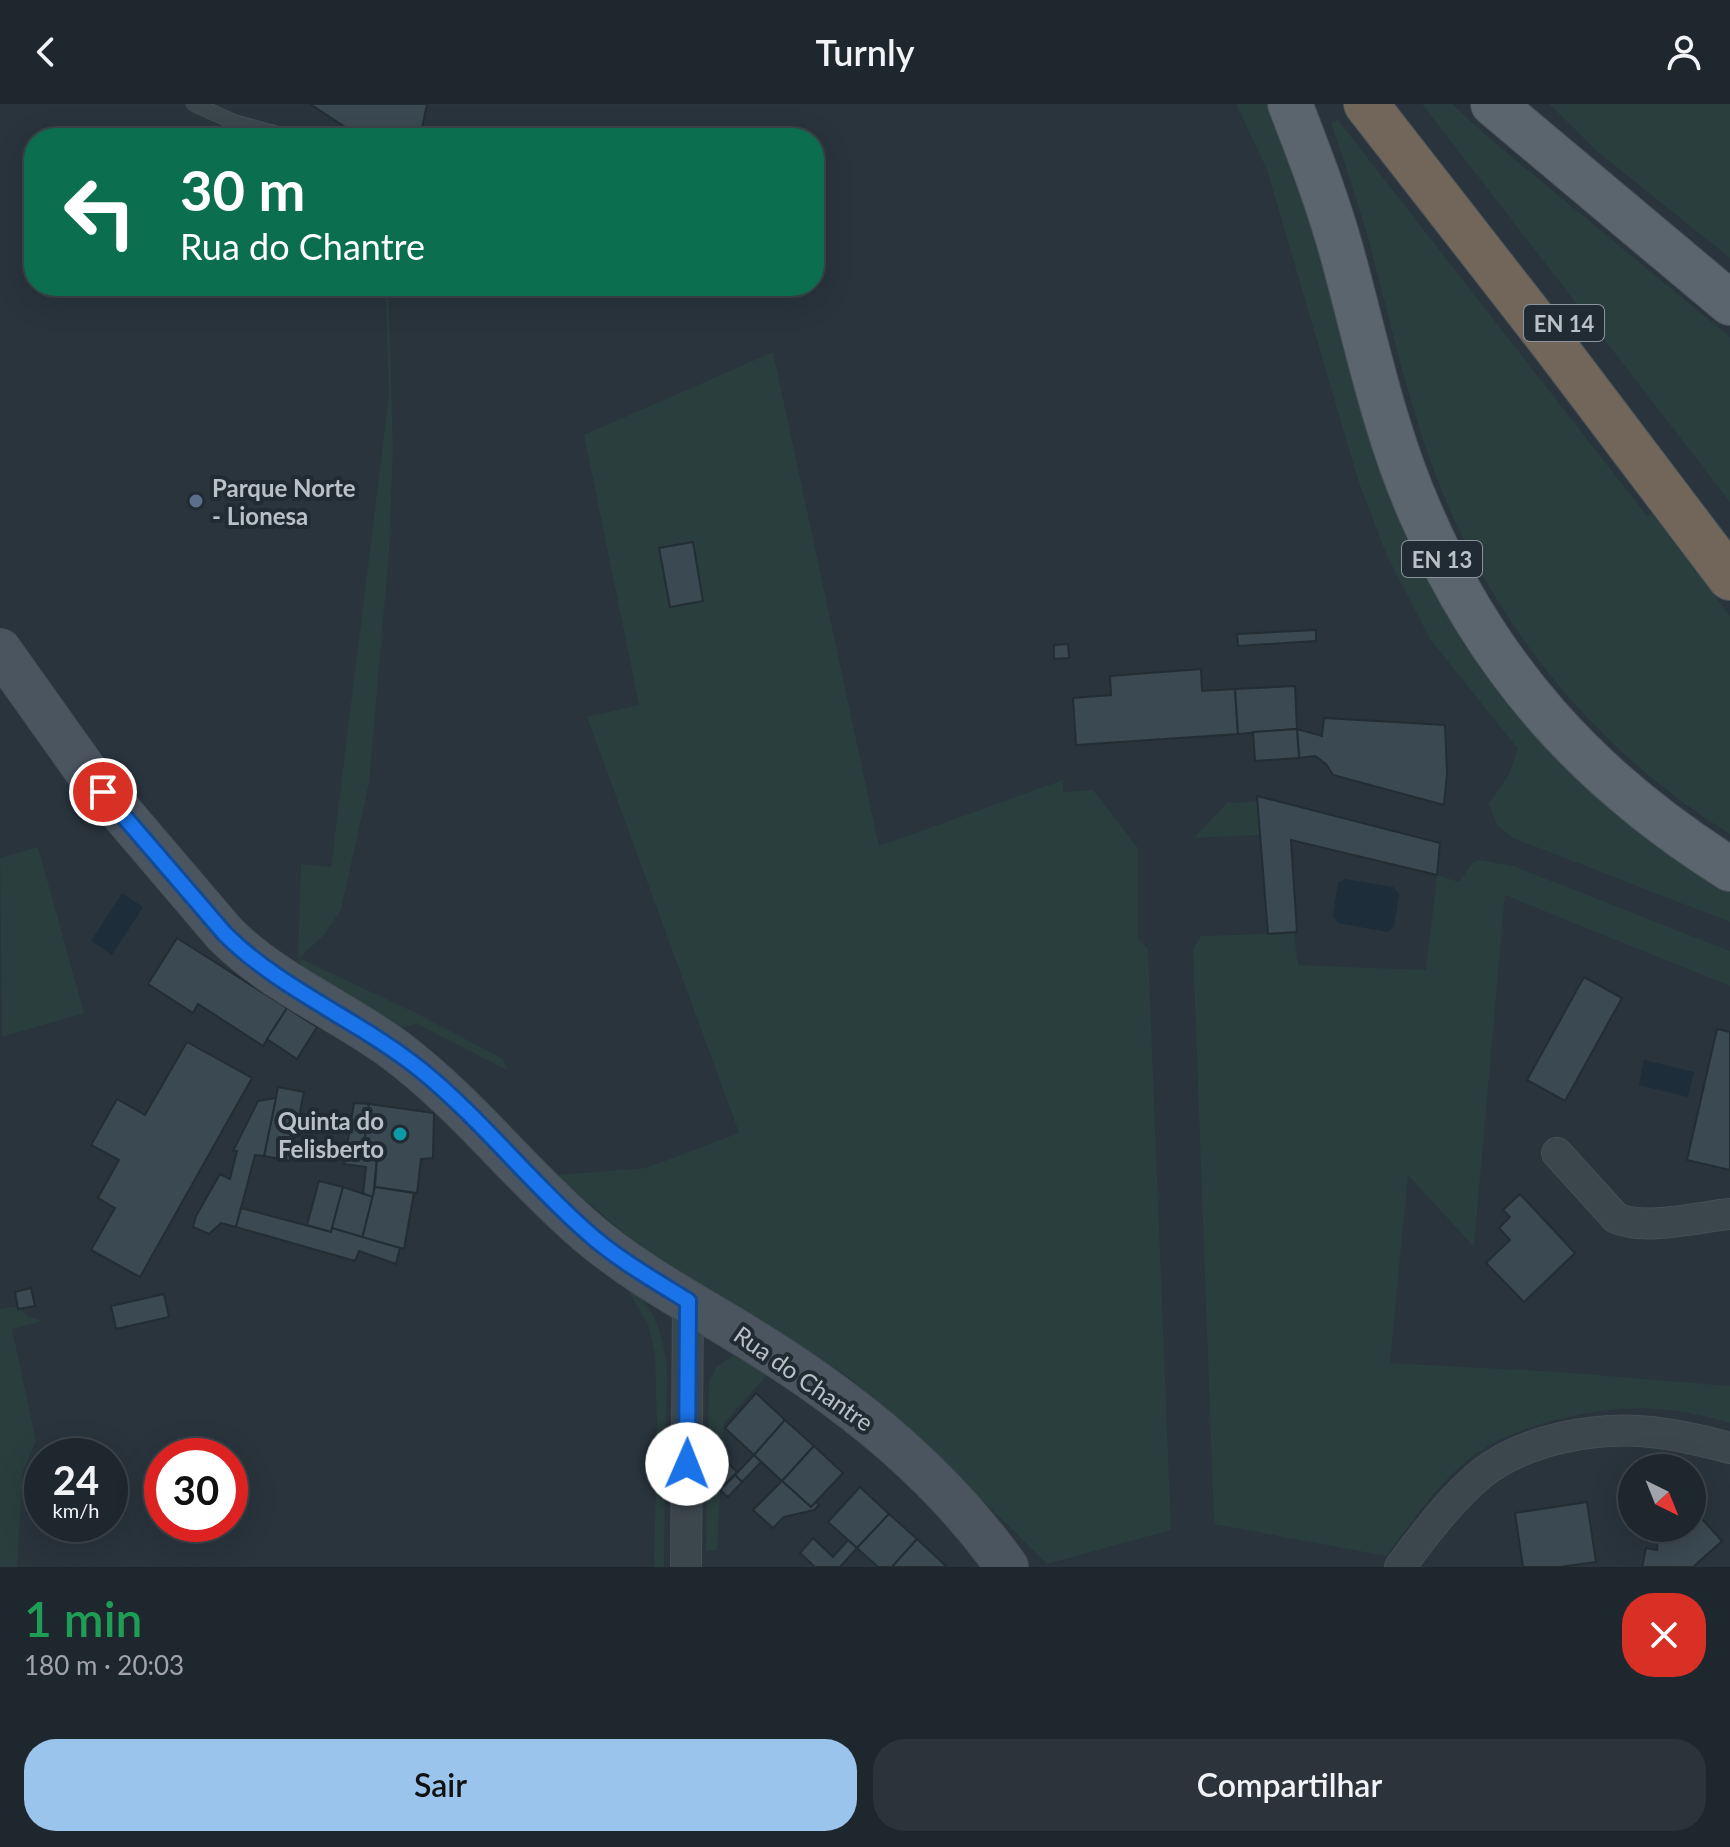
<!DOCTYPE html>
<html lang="pt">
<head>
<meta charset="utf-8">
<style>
  :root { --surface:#1f272e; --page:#2c333a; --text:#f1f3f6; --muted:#a1a5aa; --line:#3c444a; --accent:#9ac4eb }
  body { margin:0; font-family:Lato,sans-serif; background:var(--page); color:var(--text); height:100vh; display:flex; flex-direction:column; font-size:30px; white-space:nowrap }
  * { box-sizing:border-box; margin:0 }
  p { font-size:26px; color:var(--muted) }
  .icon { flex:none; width:44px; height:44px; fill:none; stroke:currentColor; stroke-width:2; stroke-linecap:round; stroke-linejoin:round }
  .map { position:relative; height:1463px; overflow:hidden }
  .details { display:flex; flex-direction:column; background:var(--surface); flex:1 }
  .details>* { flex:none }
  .banner { position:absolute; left:24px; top:24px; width:800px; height:168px; border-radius:32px; box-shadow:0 8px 32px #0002,0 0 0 2px var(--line); background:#0b6e4f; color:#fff; overflow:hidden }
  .needle { width:52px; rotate:137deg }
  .fabs { position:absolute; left:1618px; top:1350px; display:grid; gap:16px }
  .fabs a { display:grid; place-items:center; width:88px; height:88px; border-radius:50%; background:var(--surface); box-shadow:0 8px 32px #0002,0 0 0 2px var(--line); font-size:40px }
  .speed { position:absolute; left:24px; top:1334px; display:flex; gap:16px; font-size:40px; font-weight:700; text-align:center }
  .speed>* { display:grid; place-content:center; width:104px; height:104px; border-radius:50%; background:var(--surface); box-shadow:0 8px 32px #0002,0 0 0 2px var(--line); line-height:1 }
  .speed small { font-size:20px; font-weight:400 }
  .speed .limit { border:12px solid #d22; background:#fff; color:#111 }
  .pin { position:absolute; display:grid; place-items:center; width:68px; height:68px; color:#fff; margin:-34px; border:4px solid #fff; border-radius:50%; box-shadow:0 2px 8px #0007 }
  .me { position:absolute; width:88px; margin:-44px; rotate:1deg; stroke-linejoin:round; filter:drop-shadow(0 0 6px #0008) }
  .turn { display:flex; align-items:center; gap:28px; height:168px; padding:0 24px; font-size:36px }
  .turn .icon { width:104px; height:104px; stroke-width:2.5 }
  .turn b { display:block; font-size:56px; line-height:68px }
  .round { display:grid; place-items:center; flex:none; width:84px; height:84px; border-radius:32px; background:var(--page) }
  .headline { display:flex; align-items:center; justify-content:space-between; height:136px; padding:0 24px }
  h1 { font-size:48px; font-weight:600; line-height:60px; color:#1e9e55 }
  .primary-button { display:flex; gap:16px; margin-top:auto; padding:16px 24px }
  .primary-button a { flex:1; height:92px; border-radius:32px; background:var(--accent); color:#111; font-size:32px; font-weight:600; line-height:92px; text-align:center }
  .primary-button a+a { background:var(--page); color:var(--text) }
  header { display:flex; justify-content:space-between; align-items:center; height:104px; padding:0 24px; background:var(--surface); font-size:36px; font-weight:600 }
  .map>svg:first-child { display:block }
  .green { fill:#2a3e3e }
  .water { fill:#1d2d3a }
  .building { fill:#3b4952; stroke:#232d34; stroke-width:2 }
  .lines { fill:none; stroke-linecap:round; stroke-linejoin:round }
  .lane-casing { stroke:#454f56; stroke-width:16 }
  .street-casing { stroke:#454f56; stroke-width:32 }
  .secondary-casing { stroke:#454f56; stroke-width:44 }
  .primary-casing { stroke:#454f56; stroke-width:46 }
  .highway-casing { stroke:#475158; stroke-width:46 }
  .lane { stroke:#3c464d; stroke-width:14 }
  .street { stroke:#3c464d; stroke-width:30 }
  .secondary { stroke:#4b5560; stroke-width:42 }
  .primary { stroke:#5a656d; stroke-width:44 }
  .highway { stroke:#72665a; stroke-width:44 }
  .route-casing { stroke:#114b97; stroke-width:20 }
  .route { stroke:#1a73e8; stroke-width:14 }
  .service-dot { fill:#5c6f8a; stroke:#212b33; stroke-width:3 }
  .culture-dot { fill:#0f9aa8; stroke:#212b33; stroke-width:3 }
  .labels { text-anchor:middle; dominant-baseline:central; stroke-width:8; stroke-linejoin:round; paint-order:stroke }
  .shield { fill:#212b33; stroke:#8b949b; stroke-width:2 }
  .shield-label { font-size:22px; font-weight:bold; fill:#b8c1c8 }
  .poi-label { font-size:24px; font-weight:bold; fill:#b8c1c8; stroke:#212b33; text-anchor:start }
  .street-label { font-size:24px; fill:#b8c1c8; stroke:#212b33 }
</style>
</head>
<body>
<header><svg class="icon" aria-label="back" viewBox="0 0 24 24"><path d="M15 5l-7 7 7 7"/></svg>Turnly<svg class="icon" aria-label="person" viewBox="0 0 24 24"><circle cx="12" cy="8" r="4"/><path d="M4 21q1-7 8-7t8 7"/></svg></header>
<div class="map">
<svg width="1730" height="1463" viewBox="0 0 1730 1463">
  <rect width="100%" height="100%" fill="#29343d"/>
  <g class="green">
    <path d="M1236,0H1273L1441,481L1730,779V818L1513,734L1497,721L1489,700L1509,670L1518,645L1430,535L1386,450L1358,376L1267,66Z"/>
    <path d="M1422,0H1452L1489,34L1730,233V398Z"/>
    <path d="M1549,0H1730V154L1598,48Z"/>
    <path d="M1338,16L1647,412L1652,409L1730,512V730C1593,645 1491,518 1434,367C1406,291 1389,212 1368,134C1357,96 1344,57 1331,19Z"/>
    <path d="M388,182L393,344L389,449L369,679L341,806L323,832L299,854L418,910L503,955L507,966L417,920L398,924L305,868L298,854L301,760L331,763L336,722L389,291L386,195Z"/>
    <path d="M773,248L879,742L1063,676V688L1093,686L1138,744V835L1148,845L1171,1426L1047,1460L917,1332L846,1271L652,1153L556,1071L646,1064L739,1029L587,613L639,601L584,331Z"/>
    <path d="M1258,698L1260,731L1194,734L1227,699Z"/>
    <path d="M38,743L84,909L2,933L0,754Z"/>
    <path d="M1480,756L1513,762L1730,847V882L1505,791L1474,1143L1408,1071L1390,1259L1561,1268L1730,1282V1319C1706,1312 1683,1307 1658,1305C1600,1301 1516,1319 1470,1354C1436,1381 1412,1418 1386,1452L1214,1420L1193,845L1201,832L1294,829L1298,861L1426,866L1437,771L1459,778L1472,759Z"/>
    <path d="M620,1173C652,1202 660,1217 667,1260L664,1463H654L657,1327L655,1250L648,1220Z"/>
    <path d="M18,1202L27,1212L43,1217L12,1225L36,1337L23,1367L17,1463H0V1205Z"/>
    <path d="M733,1252L769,1269L724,1319L717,1446L706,1447L709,1278L717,1262Z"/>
  </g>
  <g class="water">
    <path d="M1345,775L1393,783L1399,790L1394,823L1388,828L1338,819L1333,812L1338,779Z"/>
    <path d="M122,789L143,803L112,851L91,837Z"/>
    <path d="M1644,956L1694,968L1688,993L1639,981Z"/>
  </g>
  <g class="building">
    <path d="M310,0H427L420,34H362Z"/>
    <path d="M693,438L703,497L670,503L659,444Z"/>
    <path d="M1316,526V537L1238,542L1237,530Z"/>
    <path d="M1068,540L1069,554L1054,555V541Z"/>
    <path d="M1201,565L1202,587L1235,585L1238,630L1076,641L1073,594L1111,591L1110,572Z"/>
    <path d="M1295,582L1297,625L1238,630L1235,585Z"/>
    <path d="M1324,614L1445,621L1447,669L1444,701L1333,671L1326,660L1315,652L1299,654L1297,625L1322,632Z"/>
    <path d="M1297,625L1299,654L1255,657L1253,628Z"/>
    <path d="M1257,692L1440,739L1437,771L1291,736L1297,828L1268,830Z"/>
    <path d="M177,834L287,904L263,942L198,900L193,909L148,880Z"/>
    <path d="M1584,873L1622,894L1565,997L1527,976Z"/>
    <path d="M287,904L317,923L297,955L267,935Z"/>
    <path d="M1717,925L1730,928V1066L1687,1056Z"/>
    <path d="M187,938L252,974L140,1173L91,1146L115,1104L98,1094L119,1056L91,1041L117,995L145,1011Z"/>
    <path d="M278,983L304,988L290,1057L264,1052Z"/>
    <path d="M276,994L264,1052L255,1051L236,1123L221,1119L209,1130L193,1123L196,1112L220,1070L230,1075L237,1047H233L258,997Z"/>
    <path d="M354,999L369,1000L363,1050L377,1054L373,1093L363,1090L366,1063L344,1060Z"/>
    <path d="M369,1000L434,1009L433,1054L421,1055L417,1089L375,1083L377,1054L363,1050Z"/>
    <path d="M319,1077L343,1083L331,1128L307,1121Z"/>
    <path d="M343,1083L373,1093L362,1135L332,1124Z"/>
    <path d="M375,1083L414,1089L404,1145L362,1135Z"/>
    <path d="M1520,1090L1575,1149L1524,1198L1486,1159L1510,1136L1499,1124L1510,1113L1503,1106Z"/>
    <path d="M241,1104L331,1128L332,1124L400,1144L396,1160L359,1147L355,1157L236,1123Z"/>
    <path d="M31,1184L35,1202L18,1205L15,1188Z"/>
    <path d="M164,1190L169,1213L116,1225L111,1202Z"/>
    <path d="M756,1289L785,1316L754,1351L725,1324Z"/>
    <path d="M785,1316L814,1342L782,1377L754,1351Z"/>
    <path d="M814,1342L843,1369L811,1403L782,1377Z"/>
    <path d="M754,1351L761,1358L742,1378L735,1371Z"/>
    <path d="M723,1354L737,1368L720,1386Z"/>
    <path d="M735,1371L742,1378L728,1393L720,1386Z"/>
    <path d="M782,1377L811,1403L816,1398L819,1401L814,1406L784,1413L773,1424L753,1406Z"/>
    <path d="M860,1383L889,1410L857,1444L828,1418Z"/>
    <path d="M1692,1396L1707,1404L1702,1415L1722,1437L1693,1463H1642L1646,1444L1657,1446L1659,1424H1692Z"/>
    <path d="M1587,1398L1596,1458L1559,1463H1523L1515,1409Z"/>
    <path d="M889,1410L917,1435L892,1463H878L857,1444Z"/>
    <path d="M813,1434L833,1453L848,1436L857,1444L840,1463H815L800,1449Z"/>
    <path d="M917,1435L946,1462L945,1463H892Z"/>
  </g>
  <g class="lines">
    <defs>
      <path id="lane" d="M194,0L234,18L278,30"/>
      <g id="street">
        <path d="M1557,1049L1616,1114C1645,1127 1698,1113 1730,1110"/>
        <path d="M686,1463L688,1197"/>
        <path d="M1400,1463C1425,1430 1449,1397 1481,1370C1525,1335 1597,1322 1651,1328C1678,1331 1704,1337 1730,1344"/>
      </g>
      <path id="secondary" d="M0,546L86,667L225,830C274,879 339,905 395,946C467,1000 520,1071 588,1129C642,1175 707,1207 766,1245C859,1304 943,1373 1007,1463"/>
      <g id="primary">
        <path d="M1290,0C1309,49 1328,98 1342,149C1366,236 1384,327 1421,410C1488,565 1588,676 1730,765"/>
        <path d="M1493,0L1730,199"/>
      </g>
      <path id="highway" d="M1366,0L1553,240L1730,474"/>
    </defs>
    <use href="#lane" class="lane-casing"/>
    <use href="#street" class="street-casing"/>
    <use href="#secondary" class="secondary-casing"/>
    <use href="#primary" class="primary-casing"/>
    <use href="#highway" class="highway-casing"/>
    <use href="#lane" class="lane"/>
    <use href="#street" class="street"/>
    <use href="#secondary" class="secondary"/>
    <use href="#primary" class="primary"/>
    <use href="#highway" class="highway"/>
  </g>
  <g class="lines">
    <defs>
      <path id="route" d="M103,688L225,830C281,886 359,916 421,966C481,1015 529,1077 587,1128C617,1155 654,1176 688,1197L687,1360"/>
    </defs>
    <use href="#route" class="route-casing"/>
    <use href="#route" class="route"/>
  </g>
  <circle class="service-dot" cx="196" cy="397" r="8"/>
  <circle class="culture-dot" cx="400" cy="1030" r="8"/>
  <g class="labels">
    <g class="shield">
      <rect x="1524" y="201" width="80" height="36" rx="6"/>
      <rect x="1402" y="437" width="80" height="36" rx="6"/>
    </g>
    <g class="shield-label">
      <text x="1564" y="219">EN 14</text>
      <text x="1442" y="455">EN 13</text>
    </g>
    <g class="poi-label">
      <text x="212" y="383">Parque Norte<tspan x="212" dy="28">- Lionesa</tspan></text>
      <text x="384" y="1016" text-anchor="end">Quinta do<tspan x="384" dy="28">Felisberto</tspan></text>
    </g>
    <g class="street-label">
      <text transform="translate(804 1274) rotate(35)">Rua do Chantre</text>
    </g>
  </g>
</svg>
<div class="fabs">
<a><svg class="needle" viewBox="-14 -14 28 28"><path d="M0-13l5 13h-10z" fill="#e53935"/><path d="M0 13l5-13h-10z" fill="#a1a5aa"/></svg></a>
</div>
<div class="speed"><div>24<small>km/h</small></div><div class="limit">30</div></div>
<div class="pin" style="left:103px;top:688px;background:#d93025"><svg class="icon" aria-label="arrive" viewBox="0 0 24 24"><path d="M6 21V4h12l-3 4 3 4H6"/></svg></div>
<svg class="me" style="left:687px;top:1360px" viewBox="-20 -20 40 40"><circle r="19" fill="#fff"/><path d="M0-13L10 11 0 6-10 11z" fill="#1a73e8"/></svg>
<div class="banner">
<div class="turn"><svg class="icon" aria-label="left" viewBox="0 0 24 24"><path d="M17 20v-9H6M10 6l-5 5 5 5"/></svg><div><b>30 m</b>Rua do Chantre</div></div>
</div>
</div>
<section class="details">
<div class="headline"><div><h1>1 min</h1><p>180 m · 20:03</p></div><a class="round" style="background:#d93025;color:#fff"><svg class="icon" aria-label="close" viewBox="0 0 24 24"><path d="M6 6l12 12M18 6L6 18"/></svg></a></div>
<div class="primary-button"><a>Sair</a><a>Compartilhar</a></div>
</section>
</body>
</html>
